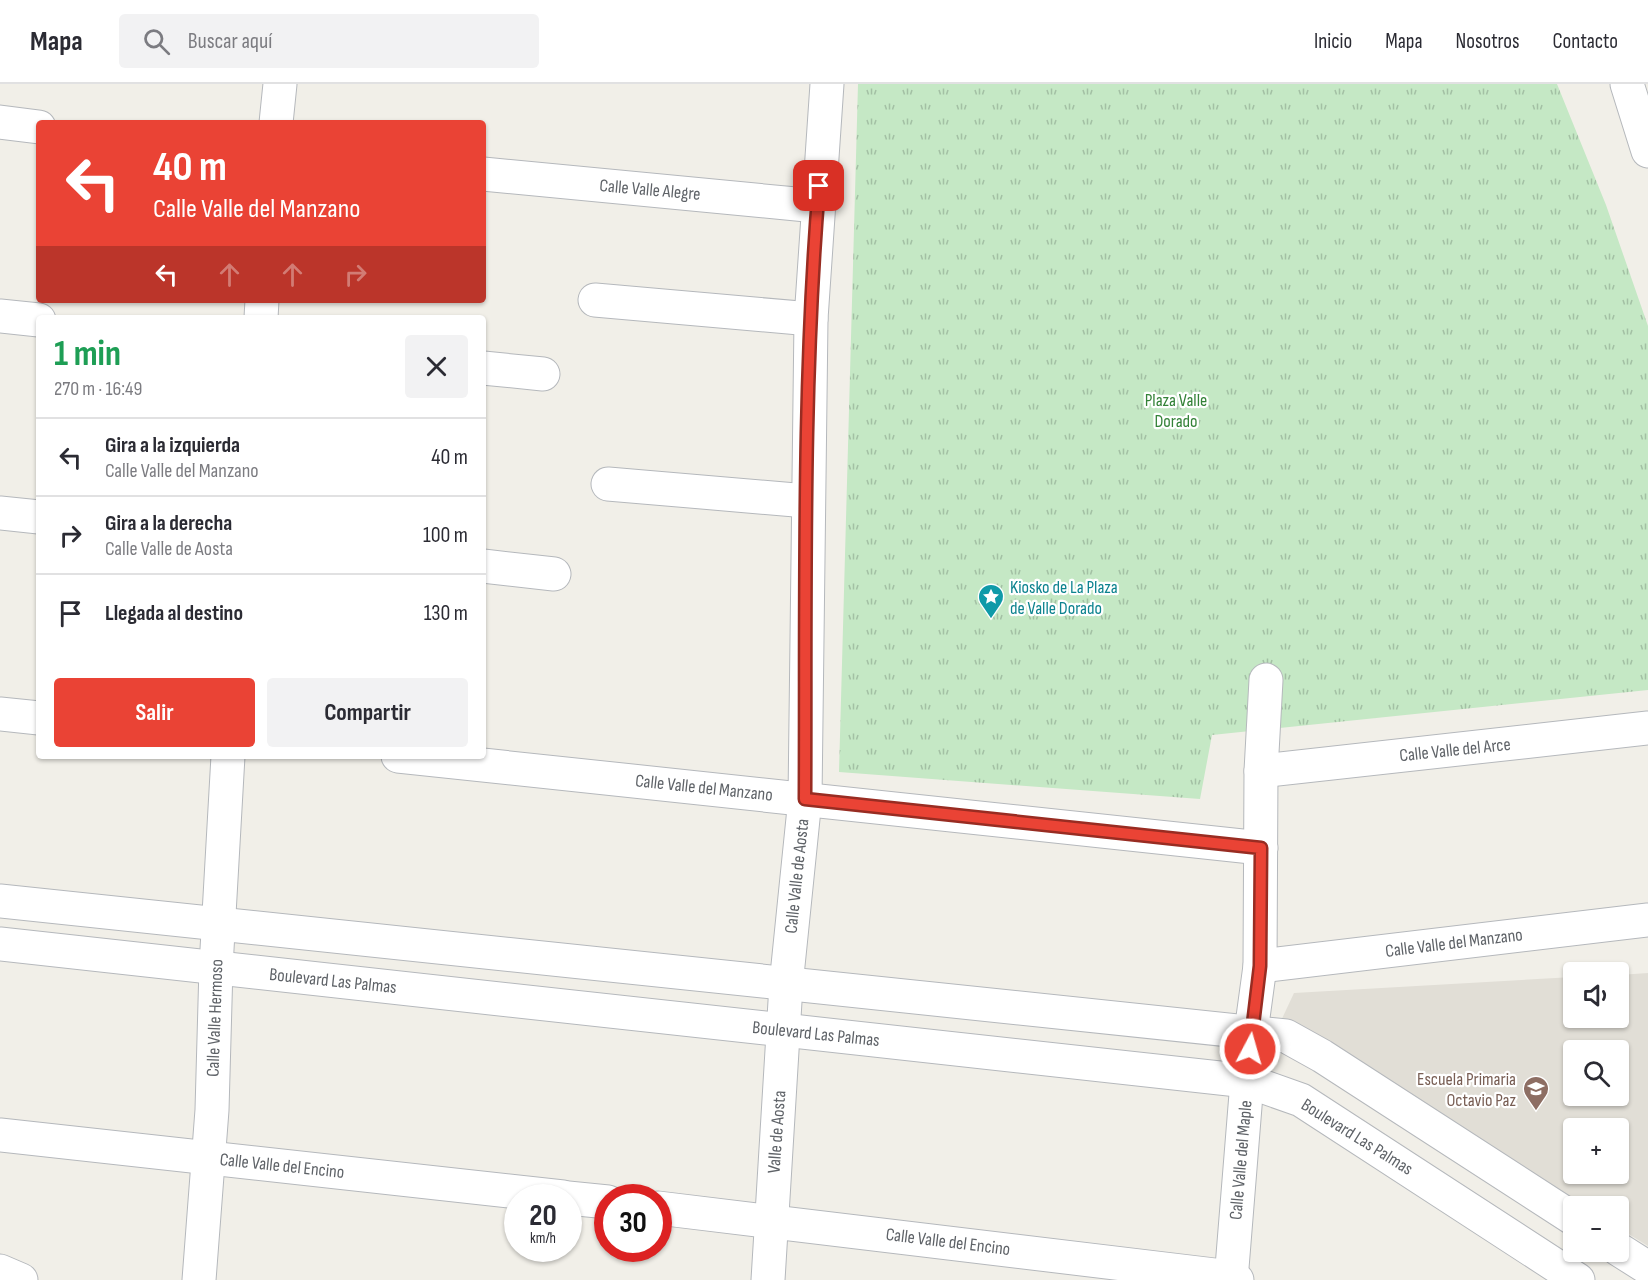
<!DOCTYPE html>
<html lang="es">
<head>
<meta charset="utf-8">
<style>
  :root { --surface:#fff; --page:#f2f2f3; --text:#2b2b33; --muted:#7c7c81; --line:#e1e1e2; --accent:#ea4335 }
  body { margin:0; font-family:"Sofia Sans Condensed",sans-serif; background:var(--page); color:var(--text); height:100vh; display:flex; flex-direction:column; font-size:22px; white-space:nowrap }
  * { box-sizing:border-box; margin:0 }
  p { font-size:20px; color:var(--muted) }
  .icon { flex:none; width:33px; height:33px; fill:none; stroke:currentColor; stroke-width:2; stroke-linecap:round; stroke-linejoin:round }
  .map { position:relative; flex:1; overflow:hidden }
  .drawer { position:absolute; left:36px; top:231px; width:450px; height:444px; display:flex; flex-direction:column; background:var(--surface); border-radius:6px; box-shadow:0 2px 4px #0004 }
  .drawer>* { flex:none }
  .guide { position:absolute; left:36px; top:36px; width:450px; height:183px; border-radius:6px; box-shadow:0 2px 4px #0004; background:#ea4335; color:#fff; overflow:hidden }
  .controls { position:absolute; left:1563px; top:878px; display:grid; gap:12px }
  .controls a { display:grid; place-items:center; width:66px; height:66px; border-radius:6px; background:var(--surface); box-shadow:0 2px 4px #0004; font-size:30px }
  .speed { position:absolute; left:504px; top:1100px; display:flex; gap:12px; font-size:30px; font-weight:700; text-align:center }
  .speed>* { display:grid; place-content:center; width:78px; height:78px; border-radius:50%; background:var(--surface); box-shadow:0 2px 4px #0004; line-height:1 }
  .speed small { font-size:15px; font-weight:400 }
  .speed .limit { border:9px solid #d22; background:#fff; color:#111 }
  .pin { position:absolute; display:grid; place-items:center; width:51px; height:51px; color:#fff; margin:-26px; border-radius:12px; box-shadow:0 3px 9px #0006 }
  .me { position:absolute; width:66px; margin:-33px; rotate:6deg; stroke-linejoin:round; filter:drop-shadow(0 0 4px #0008) }
  .turn { display:flex; align-items:center; gap:21px; height:126px; padding:0 18px; font-size:27px }
  .turn .icon { width:78px; height:78px; stroke-width:2.5 }
  .turn b { display:block; font-size:42px; line-height:51px }
  .lanes { display:flex; align-items:center; height:57px; padding:0 18px; background:#0003; justify-content:center; gap:30px; direction:ltr }
  .lanes .off { opacity:.35 }
  .round { display:grid; place-items:center; flex:none; width:63px; height:63px; border-radius:6px; background:var(--page) }
  .summary { display:flex; align-items:center; justify-content:space-between; height:102px; padding:0 18px }
  h1 { font-size:36px; font-weight:700; line-height:45px; color:#1e9e55 }
  .action { display:flex; gap:12px; margin-top:auto; padding:12px 18px }
  .action a { flex:1; height:69px; border-radius:6px; background:var(--accent); color:#fff; font-size:24px; font-weight:700; line-height:69px; text-align:center }
  .action a+a { background:var(--page); color:var(--text) }
  ul { padding:0; list-style:none }
  li { display:flex; align-items:center; gap:18px; height:78px; padding:0 18px; border-top:2px solid var(--line) }
  li div { flex:1 }
  li b { display:block; font-size:22px }
  li em { font-style:normal }
  header { display:flex; align-items:center; gap:36px; box-sizing:border-box; height:84px; padding:0 30px; background:var(--surface); border-bottom:2px solid var(--line) }
  header strong { font-size:28px }
  nav { display:flex; gap:33px; margin-inline-start:auto; font-size:21px }
  .search { width:420px; height:54px; background:var(--page); display:flex; align-items:center; gap:15px; box-sizing:border-box; padding:0 21px; border-radius:6px; color:var(--muted); font-size:22px }
  .map>svg:first-child { display:block }
  .education { fill:#e1ded6; fill-rule:evenodd }
  .park { fill:url(#park-tufts) }
  .lines { fill:none; stroke-linecap:round; stroke-linejoin:round }
  .minor-casing { stroke:#b5b8bc; stroke-width:35 }
  .minor { stroke:#fff; stroke-width:33 }
  .route-casing { stroke:#982c22; stroke-width:15 }
  .route { stroke:#ea4335; stroke-width:10 }
  .labels { text-anchor:middle; dominant-baseline:central; stroke-width:4.5; stroke-linejoin:round; paint-order:stroke }
  .street-label { font-size:18px; fill:#5f6368; stroke:#fff }
  .park-label { font-size:18px; fill:#348238; stroke:#fff }
  .culture-label { font-size:18px; fill:#0d838f; stroke:#fff; text-anchor:start }
  .education-label { font-size:18px; fill:#785e54; stroke:#fff; text-anchor:end }
</style>
</head>
<body>
<header>
<strong>Mapa</strong>
<div class="search"><svg class="icon" aria-label="search" viewBox="0 0 24 24"><circle cx="10" cy="10" r="6"/><path d="M15 15l6 6"/></svg>Buscar aquí</div>
<nav><a>Inicio</a><a>Mapa</a><a>Nosotros</a><a>Contacto</a></nav>
</header>
<div class="map">
<svg width="1648" height="1196" viewBox="0 0 1648 1196">
  <defs>
    <pattern id="park-tufts" width="24" height="20" patternUnits="userSpaceOnUse" patternTransform="scale(1.5)"><rect width="24" height="20" fill="#c5e8c5"/><path d="M3 7l-1-3M5 7V3M7 7l1-3M15 17l-1-3M17 17v-4M19 17l1-3" fill="none" stroke="#a3c0a4"/></pattern>
  </defs>
  <rect width="100%" height="100%" fill="#f1efe8"/>
  <path class="education" d="M1648,889V1162L1619,1144L1618,1122H1582L1279,941L1294,909L1573,893L1574,933H1618L1619,891ZM1574,966H1618V1011H1574ZM1574,1044H1618V1089H1574Z"/>
  <path class="park" d="M858,0H1557L1606,121L1648,242V606L1212,651L1200,715L839,688Z"/>
  <g class="lines">
    <defs>
      <g id="minor">
        <path d="M1627,0L1648,67"/>
        <path d="M0,38L39,43"/>
        <path d="M276,39L280,0"/>
        <path d="M483,90L817,122"/>
        <path d="M595,216L811,235"/>
        <path d="M0,232L39,236"/>
        <path d="M261,234L262,216"/>
        <path d="M483,284L543,290"/>
        <path d="M608,400L807,417"/>
        <path d="M0,429L39,433"/>
        <path d="M483,482L554,490"/>
        <path d="M0,630L39,634"/>
        <path d="M398,672L1261,764"/>
        <path d="M1261,687L1648,644"/>
        <path d="M0,817L1286,952L1322,972L1574,1135"/>
        <path d="M0,860L1247,997L1301,1016L1578,1196"/>
        <path d="M1260,882L1648,836"/>
        <path d="M0,1051L563,1113"/>
        <path d="M568,1114L608,1118"/>
        <path d="M658,1124L1231,1193L1237,1196"/>
        <path d="M1618,1165L1648,1184"/>
        <path d="M0,1187L21,1196"/>
        <path d="M199,1196L212,1026L216,883L228,672"/>
        <path d="M768,1196L786,901L805,715L811,235L827,0"/>
        <path d="M1231,1196L1251,948L1260,882L1261,687L1266,596"/>
      </g>
    </defs>
    <use href="#minor" class="minor-casing"/>
    <use href="#minor" class="minor"/>
  </g>
  <g class="lines">
    <defs>
      <path id="route" d="M819,102C802,305 806,511 805,715L1261,764L1260,882L1250,965"/>
    </defs>
    <use href="#route" class="route-casing"/>
    <use href="#route" class="route"/>
  </g>
  <defs>
    <symbol id="sight-pin" viewBox="-11 -11 22 30"><path d="M0 17L-7.5 6A9.5 9.5 0 1 1 7.5 6Z" fill="#0f9aa8" stroke="#fff"/><path d="M0-6L1.8-2.2L6-1.7L2.9 1.2L3.7 5.4L0 3.3L-3.7 5.4L-2.9 1.2L-6-1.7L-1.8-2.2Z" fill="#fff"/></symbol>
    <symbol id="school-pin" viewBox="-11 -11 22 30"><path d="M0 17L-7.5 6A9.5 9.5 0 1 1 7.5 6Z" fill="#8d6e63" stroke="#fff"/><path d="M0-5L7-2L0 1L-7-2ZM-4 1L0 2.5L4 1V4Q0 6-4 4Z" fill="#fff"/></symbol>
  </defs>
  <g fill-rule="evenodd">
    <use href="#sight-pin" x="976" y="498" width="30" height="40"/>
    <use href="#school-pin" x="1521" y="990" width="30" height="40"/>
  </g>
  <g class="labels">
    <g class="street-label">
      <text transform="translate(650 106) rotate(5)">Calle Valle Alegre</text>
      <text transform="translate(1455 666) rotate(-6)">Calle Valle del Arce</text>
      <text transform="translate(704 704) rotate(6)">Calle Valle del Manzano</text>
      <text transform="translate(797 792) rotate(-84)">Calle Valle de Aosta</text>
      <text transform="translate(1454 859) rotate(-7)">Calle Valle del Manzano</text>
      <text transform="translate(333 897) rotate(6)">Boulevard Las Palmas</text>
      <text transform="translate(215 934) rotate(-88)">Calle Valle Hermoso</text>
      <text transform="translate(816 950) rotate(6)">Boulevard Las Palmas</text>
      <text transform="translate(777 1048) rotate(-86)">Valle de Aosta</text>
      <text transform="translate(1357 1053) rotate(32)">Boulevard Las Palmas</text>
      <text transform="translate(1241 1076) rotate(-85)">Calle Valle del Maple</text>
      <text transform="translate(282 1082) rotate(6)">Calle Valle del Encino</text>
      <text transform="translate(948 1158) rotate(7)">Calle Valle del Encino</text>
    </g>
    <g class="park-label">
      <text x="1176" y="316">Plaza Valle<tspan x="1176" dy="21">Dorado</tspan></text>
    </g>
    <g class="culture-label">
      <text x="1010" y="503">Kiosko de La Plaza<tspan x="1010" dy="21">de Valle Dorado</tspan></text>
    </g>
    <g class="education-label">
      <text x="1516" y="995">Escuela Primaria<tspan x="1516" dy="21">Octavio Paz</tspan></text>
    </g>
  </g>
</svg>
<div class="controls">
<a><svg class="icon" aria-label="sound" viewBox="0 0 24 24"><path d="M4 9h4l5-4v14l-5-4H4zM17 9q2 3 0 6"/></svg></a>
<a><svg class="icon" aria-label="search" viewBox="0 0 24 24"><circle cx="10" cy="10" r="6"/><path d="M15 15l6 6"/></svg></a>
<a>+</a>
<a>−</a>
</div>
<div class="speed"><div>20<small>km/h</small></div><div class="limit">30</div></div>
<div class="pin" style="left:819px;top:102px;background:#d93025"><svg class="icon" aria-label="arrive" viewBox="0 0 24 24"><path d="M6 21V4h12l-3 4 3 4H6"/></svg></div>
<svg class="me" style="left:1250px;top:965px" viewBox="-20 -20 40 40"><circle r="17" fill="#ea4335" stroke="#fff" stroke-width="3"/><path d="M0-11L8 9 0 5-8 9z" fill="#fff"/></svg>
<div class="guide">
<div class="turn"><svg class="icon" aria-label="left" viewBox="0 0 24 24"><path d="M17 20v-9H6M10 6l-5 5 5 5"/></svg><div><b>40 m</b>Calle Valle del Manzano</div></div>
<div class="lanes"><svg class="icon" aria-label="left" viewBox="0 0 24 24"><path d="M17 20v-9H6M10 6l-5 5 5 5"/></svg><svg class="icon off" aria-label="ahead" viewBox="0 0 24 24"><path d="M12 20V5M6 11l6-6 6 6"/></svg><svg class="icon off" aria-label="ahead" viewBox="0 0 24 24"><path d="M12 20V5M6 11l6-6 6 6"/></svg><svg class="icon off" aria-label="right" viewBox="0 0 24 24"><path d="M7 20v-9h11M14 6l5 5-5 5"/></svg></div>
</div>
<section class="drawer">
<div class="summary"><div><h1>1 min</h1><p>270 m · 16:49</p></div><a class="round"><svg class="icon" aria-label="close" viewBox="0 0 24 24"><path d="M6 6l12 12M18 6L6 18"/></svg></a></div>
<ul>
<li><svg class="icon" aria-label="left" viewBox="0 0 24 24"><path d="M17 20v-9H6M10 6l-5 5 5 5"/></svg><div><b>Gira a la izquierda</b><p>Calle Valle del Manzano</p></div><em>40 m</em></li>
<li><svg class="icon" aria-label="right" viewBox="0 0 24 24"><path d="M7 20v-9h11M14 6l5 5-5 5"/></svg><div><b>Gira a la derecha</b><p>Calle Valle de Aosta</p></div><em>100 m</em></li>
<li><svg class="icon" aria-label="arrive" viewBox="0 0 24 24"><path d="M6 21V4h12l-3 4 3 4H6"/></svg><div><b>Llegada al destino</b></div><em>130 m</em></li>
</ul>
<div class="action"><a>Salir</a><a>Compartir</a></div>
</section>
</div>
</body>
</html>
